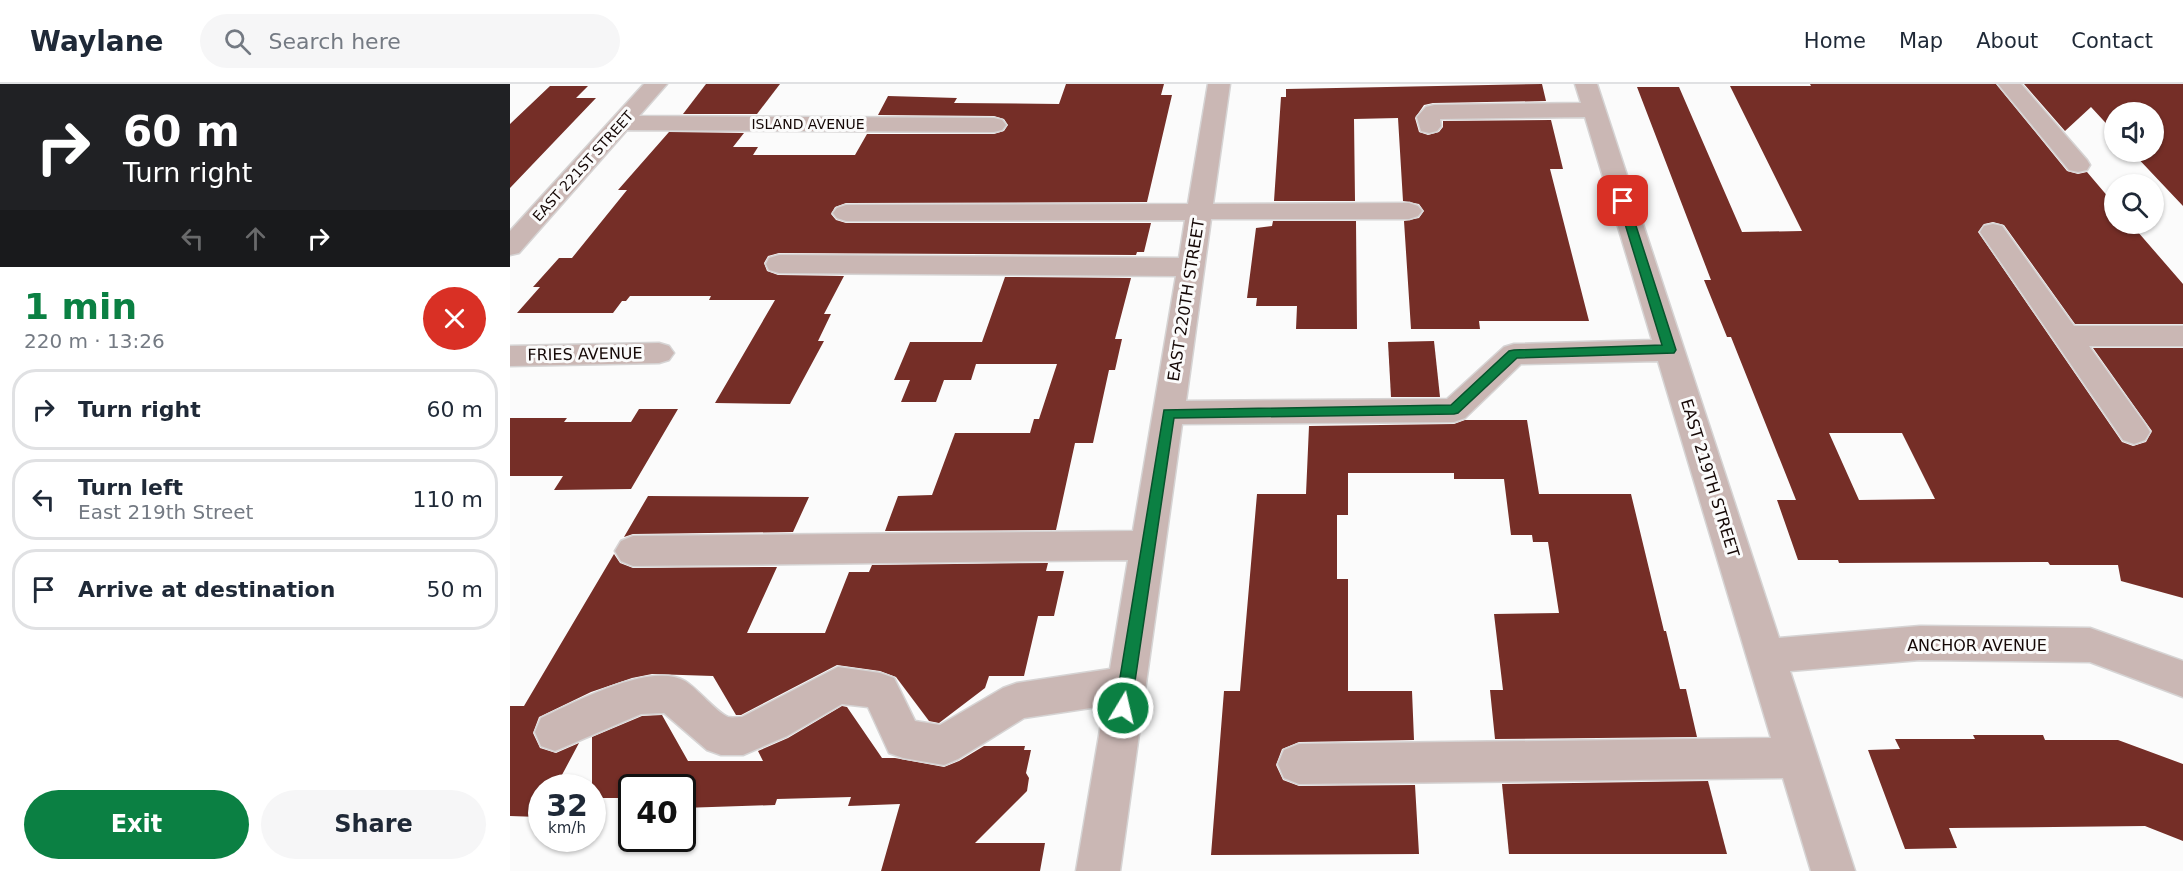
<!DOCTYPE html>
<html lang="en">
<head>
<meta charset="utf-8">
<style>
  :root { --surface:#fff; --page:#f6f6f7; --text:#1f2937; --muted:#747a83; --line:#e0e1e3; --accent:#0b8043 }
  body { margin:0; font-family:"DejaVu Sans",sans-serif; background:var(--page); color:var(--text); height:100vh; display:flex; flex-direction:column; font-size:22px; white-space:nowrap }
  * { box-sizing:border-box; margin:0 }
  p { font-size:20px; color:var(--muted) }
  .icon { flex:none; width:33px; height:33px; fill:none; stroke:currentColor; stroke-width:2; stroke-linecap:round; stroke-linejoin:round }
  .map { position:relative; flex:1; overflow:hidden }
  .drawer { display:flex; flex-direction:column; background:var(--surface); width:510px }
  .drawer>* { flex:none }
  .hud { background:#202124; color:#fff; overflow:hidden }
  .fabs { position:absolute; left:1594px; top:18px; display:grid; gap:12px }
  .fabs a { display:grid; place-items:center; width:60px; height:60px; border-radius:50%; background:var(--surface); box-shadow:0 2px 4px #0004; font-size:30px }
  .speed { position:absolute; left:18px; top:690px; display:flex; gap:12px; font-size:30px; font-weight:700; text-align:center }
  .speed>* { display:grid; place-content:center; width:78px; height:78px; border-radius:50%; background:var(--surface); box-shadow:0 2px 4px #0004; line-height:1 }
  .speed small { font-size:15px; font-weight:400 }
  .speed .limit { border:3px solid #111; border-radius:9px; background:#fff; color:#111 }
  .pin { position:absolute; display:grid; place-items:center; width:51px; height:51px; color:#fff; margin:-26px; border-radius:12px; box-shadow:0 3px 9px #0006 }
  .me { position:absolute; width:66px; margin:-33px; rotate:9deg; stroke-linejoin:round; filter:drop-shadow(0 0 4px #0008) }
  .turn { display:flex; align-items:center; gap:21px; height:126px; padding:0 24px; font-size:27px }
  .turn .icon { width:78px; height:78px; stroke-width:2.5 }
  .turn b { display:block; font-size:42px; line-height:51px }
  .lanes { display:flex; align-items:center; height:57px; padding:0 24px; background:#0003; justify-content:center; gap:30px; direction:ltr }
  .lanes .off { opacity:.35 }
  .round { display:grid; place-items:center; flex:none; width:63px; height:63px; border-radius:32px; background:var(--page) }
  .headline { display:flex; align-items:center; justify-content:space-between; height:102px; padding:0 24px }
  h1 { font-size:36px; font-weight:700; line-height:45px; color:var(--accent) }
  .cta { display:flex; gap:12px; margin-top:auto; padding:12px 24px }
  .cta a { flex:1; height:69px; border-radius:36px; background:var(--accent); color:#fff; font-size:24px; font-weight:700; line-height:69px; text-align:center }
  .cta a+a { background:var(--page); color:var(--text) }
  ul { padding:0; list-style:none }
  li { display:flex; align-items:center; gap:18px; height:81px; margin:0 12px 9px; padding:0 12px; border:3px solid var(--line); border-radius:24px }
  li div { flex:1 }
  li b { display:block; font-size:22px }
  li em { font-style:normal }
  header { display:flex; align-items:center; gap:36px; box-sizing:border-box; height:84px; padding:0 30px; background:var(--surface); border-bottom:2px solid var(--line) }
  header strong { font-size:28px }
  nav { display:flex; gap:33px; margin-inline-start:auto; font-size:21px }
  .search { width:420px; height:54px; background:var(--page); display:flex; align-items:center; gap:15px; box-sizing:border-box; padding:0 21px; border-radius:33px; color:var(--muted); font-size:22px }
  main { display:flex; flex:1; min-height:0 }
  .map>svg:first-child { display:block }
  .building { fill:#752e27; fill-rule:evenodd }
  .lines { fill:none; stroke-linecap:round; stroke-linejoin:round }
  .minor-casing { stroke:#d6d4d4; stroke-width:3 }
  .minor { fill:#cab7b4; fill-rule:evenodd }
  .route { fill:#0b8043; stroke:#07532c; stroke-width:1.5 }
  .labels { text-anchor:middle; dominant-baseline:central; stroke-width:6; stroke-linejoin:round; paint-order:stroke }
  .far-street-label { font-size:14px; fill:#150806; stroke:#fbfbfb }
  .street-label { font-size:16px; fill:#150806; stroke:#fbfbfb }
</style>
</head>
<body>
<header>
<strong>Waylane</strong>
<div class="search"><svg class="icon" aria-label="search" viewBox="0 0 24 24"><circle cx="10" cy="10" r="6"/><path d="M15 15l6 6"/></svg>Search here</div>
<nav><a>Home</a><a>Map</a><a>About</a><a>Contact</a></nav>
</header>
<main>
<section class="drawer">
<div class="hud">
<div class="turn"><svg class="icon" aria-label="right" viewBox="0 0 24 24"><path d="M7 20v-9h11M14 6l5 5-5 5"/></svg><div><b>60 m</b>Turn right</div></div>
<div class="lanes"><svg class="icon off" aria-label="left" viewBox="0 0 24 24"><path d="M17 20v-9H6M10 6l-5 5 5 5"/></svg><svg class="icon off" aria-label="ahead" viewBox="0 0 24 24"><path d="M12 20V5M6 11l6-6 6 6"/></svg><svg class="icon" aria-label="right" viewBox="0 0 24 24"><path d="M7 20v-9h11M14 6l5 5-5 5"/></svg></div>
</div>
<div class="headline"><div><h1>1 min</h1><p>220 m · 13:26</p></div><a class="round" style="background:#d93025;color:#fff"><svg class="icon" aria-label="close" viewBox="0 0 24 24"><path d="M6 6l12 12M18 6L6 18"/></svg></a></div>
<ul>
<li><svg class="icon" aria-label="right" viewBox="0 0 24 24"><path d="M7 20v-9h11M14 6l5 5-5 5"/></svg><div><b>Turn right</b></div><em>60 m</em></li>
<li><svg class="icon" aria-label="left" viewBox="0 0 24 24"><path d="M17 20v-9H6M10 6l-5 5 5 5"/></svg><div><b>Turn left</b><p>East 219th Street</p></div><em>110 m</em></li>
<li><svg class="icon" aria-label="arrive" viewBox="0 0 24 24"><path d="M6 21V4h12l-3 4 3 4H6"/></svg><div><b>Arrive at destination</b></div><em>50 m</em></li>
</ul>
<div class="cta"><a>Exit</a><a>Share</a></div>
</section>
<div class="map">
<svg width="1673" height="787" viewBox="0 0 1673 787">
  <rect width="100%" height="100%" fill="#fbfbfb"/>
  <g class="building">
    <path d="M196,0H270L247,30H173Z"/>
    <path d="M556,0H654L651,11H662L637,118L336,119L325,123L321,130L326,136L336,139H641L634,168H627L626,171L269,169L258,172L254,179L257,187L268,191L334,192L314,230H321L308,257H314L280,320L205,319L265,216H199L201,212H120L116,217H112L103,229H7L30,203H23L49,174H62L117,106H108L159,48L234,49L223,63H248L243,71H345L357,50H484L494,47L498,41L494,35L484,32L368,31L378,12L447,14L444,19L549,20Z"/>
    <path d="M1032,0L1036,17L923,19L914,21L905,34L909,48L918,51L929,48L933,43V37L1041,36L1053,85H1040L1079,237H969L970,245H901L894,137L909,134L914,127L909,120L893,117L888,34L844,35L845,117H764L771,13H776V5Z"/>
    <path d="M1300,0H1486L1557,87L1568,90L1577,88L1605,121V140H1621L1673,200V240H1565L1494,141L1483,138L1474,140L1468,148L1612,358L1623,362L1636,358L1642,347L1583,264H1673V514L1611,497L1608,481H1540L1538,478L1329,479L1328,476H1288L1267,416H1286L1221,253H1217L1194,196H1201L1127,3H1169L1232,148L1292,147L1220,2H1301ZM1319,349H1392L1425,415L1349,416Z"/>
    <path d="M1514,0H1673V122L1622,68H1644V28H1605V49L1581,23L1555,47Z"/>
    <path d="M40,2H78L66,14H86L0,104V40Z"/>
    <path d="M763,137H846L847,245H786L787,222H746L747,214H737L746,144L762,142Z"/>
    <path d="M495,193L621,194L605,255H612L605,286H599L583,359H565L546,446L375,447L388,412L422,411L445,349H520L524,335H529L547,280H466L461,296H434L426,318H391L400,296H384L400,258H472Z"/>
    <path d="M924,257L930,313H881L878,258Z"/>
    <path d="M129,325H168L121,405L44,406L53,392H0V334H57L54,338H121Z"/>
    <path d="M955,336H1017L1029,410H1121L1154,547H1156L1170,605H1176L1187,653L985,655L980,606H993L984,530L1049,529L1038,458H1023L1022,451H1001L994,395H944V389H838V431H827V495H838V607H902L904,656L789,658L772,665L766,681L773,696L789,702L905,701L909,770L701,771L714,607H730L747,410H796L799,342L944,340Z"/>
    <path d="M138,412L299,413L283,448L123,450L114,453Z"/>
    <path d="M104,470L110,479L123,484L267,483L237,549H315L339,488H359L362,481L538,479L536,487H554L544,532H528L514,592H479L475,604L429,639L419,637L386,593L370,587L327,581L231,631H226L203,592L142,590L122,594L81,608L29,633L23,649L30,664L46,669L69,659L45,704H32V727L29,733L0,732V622H14Z"/>
    <path d="M332,622L337,623L372,674H385L434,683L449,677L474,662H515L514,666H521L516,689L519,694L517,707L465,759H535L530,787H371L390,720L338,722L341,713L267,715L265,721L172,724V704H122V714H82V653L132,632L152,631L178,677H253L248,667L278,654Z"/>
    <path d="M1463,651H1533L1535,656H1608L1673,680V757L1635,742L1439,744L1447,764L1395,765L1358,666L1390,665L1385,655H1465Z"/>
    <path d="M1198,697L1217,770H999L992,700Z"/>
  </g>
  <g class="lines">
    <defs>
      <g id="minor">
        <path d="M134,0H157L129,32L484,34L492,36L496,41L492,46L484,48L117,46L9,169L0,171V147Z"/>
        <path d="M698,0H720L703,120L899,119L908,122L912,127L908,132L899,135H701L676,317L937,315L994,263L1004,260L1142,256L1075,33L930,35L931,42L927,47L919,49L911,47L907,33L916,23L924,21L1071,19L1065,0H1087L1269,554L1410,542L1580,544L1673,577V613L1580,578L1410,576L1280,587L1345,787H1301L1273,694L789,700L774,694L768,680L774,666L789,660L1261,654L1148,277L1011,280L955,334L944,338L672,340L610,787H566L594,622L514,634L448,675L434,681L393,674L379,669L358,623L332,620L277,652L233,671H211L197,666L154,629L131,630L45,667L31,662L25,648L31,634C64,619 140,577 175,597C188,605 206,628 218,633C222,634 228,633 232,633L328,583L370,589L384,594L405,637L430,641L493,604L507,599L600,585L618,476L123,482L111,477L105,467L111,457L123,452L623,447L666,192L269,189L259,186L256,180L259,174L269,171L669,174L675,136L336,137L327,134L323,129L327,124L336,121L678,120Z"/>
        <path d="M1488,0H1511L1577,76L1580,81L1577,86L1568,88L1559,86Z"/>
        <path d="M1483,140L1492,142L1564,242H1673V262H1579L1635,340L1640,348L1635,356L1624,360L1613,356L1470,148L1474,142Z"/>
        <path d="M149,259L159,262L164,269L159,276L149,279L0,282V262Z"/>
      </g>
    </defs>
    <use href="#minor" class="minor-casing"/>
    <use href="#minor" class="minor"/>
  </g>
  <path class="route" d="M1113,114L1118,117L1166,266L1164,269L1007,274L948,329L944,330L664,334L621,624L619,629L613,632L607,629L605,624L654,326L941,321L999,267L1004,266L1152,261L1108,117Z"/>
  <g class="labels">
    <g class="far-street-label">
      <text x="298" y="40">ISLAND AVENUE</text>
      <text transform="translate(73 82) rotate(-48)">EAST 221ST STREET</text>
    </g>
    <g class="street-label">
      <text transform="translate(676 216) rotate(-81)">EAST 220TH STREET</text>
      <text transform="translate(75 270) rotate(-1)">FRIES AVENUE</text>
      <text transform="translate(1200 394) rotate(73)">EAST 219TH STREET</text>
      <text x="1467" y="561">ANCHOR AVENUE</text>
    </g>
  </g>
</svg>
<div class="fabs">
<a><svg class="icon" aria-label="sound" viewBox="0 0 24 24"><path d="M4 9h4l5-4v14l-5-4H4zM17 9q2 3 0 6"/></svg></a>
<a><svg class="icon" aria-label="search" viewBox="0 0 24 24"><circle cx="10" cy="10" r="6"/><path d="M15 15l6 6"/></svg></a>
</div>
<div class="speed"><div>32<small>km/h</small></div><div class="limit">40</div></div>
<div class="pin" style="left:1113px;top:117px;background:#d93025"><svg class="icon" aria-label="arrive" viewBox="0 0 24 24"><path d="M6 21V4h12l-3 4 3 4H6"/></svg></div>
<svg class="me" style="left:613px;top:624px" viewBox="-20 -20 40 40"><circle r="17" fill="#0b8043" stroke="#fff" stroke-width="3"/><path d="M0-11L8 9 0 5-8 9z" fill="#fff"/></svg>
</div>
</main>
</body>
</html>
